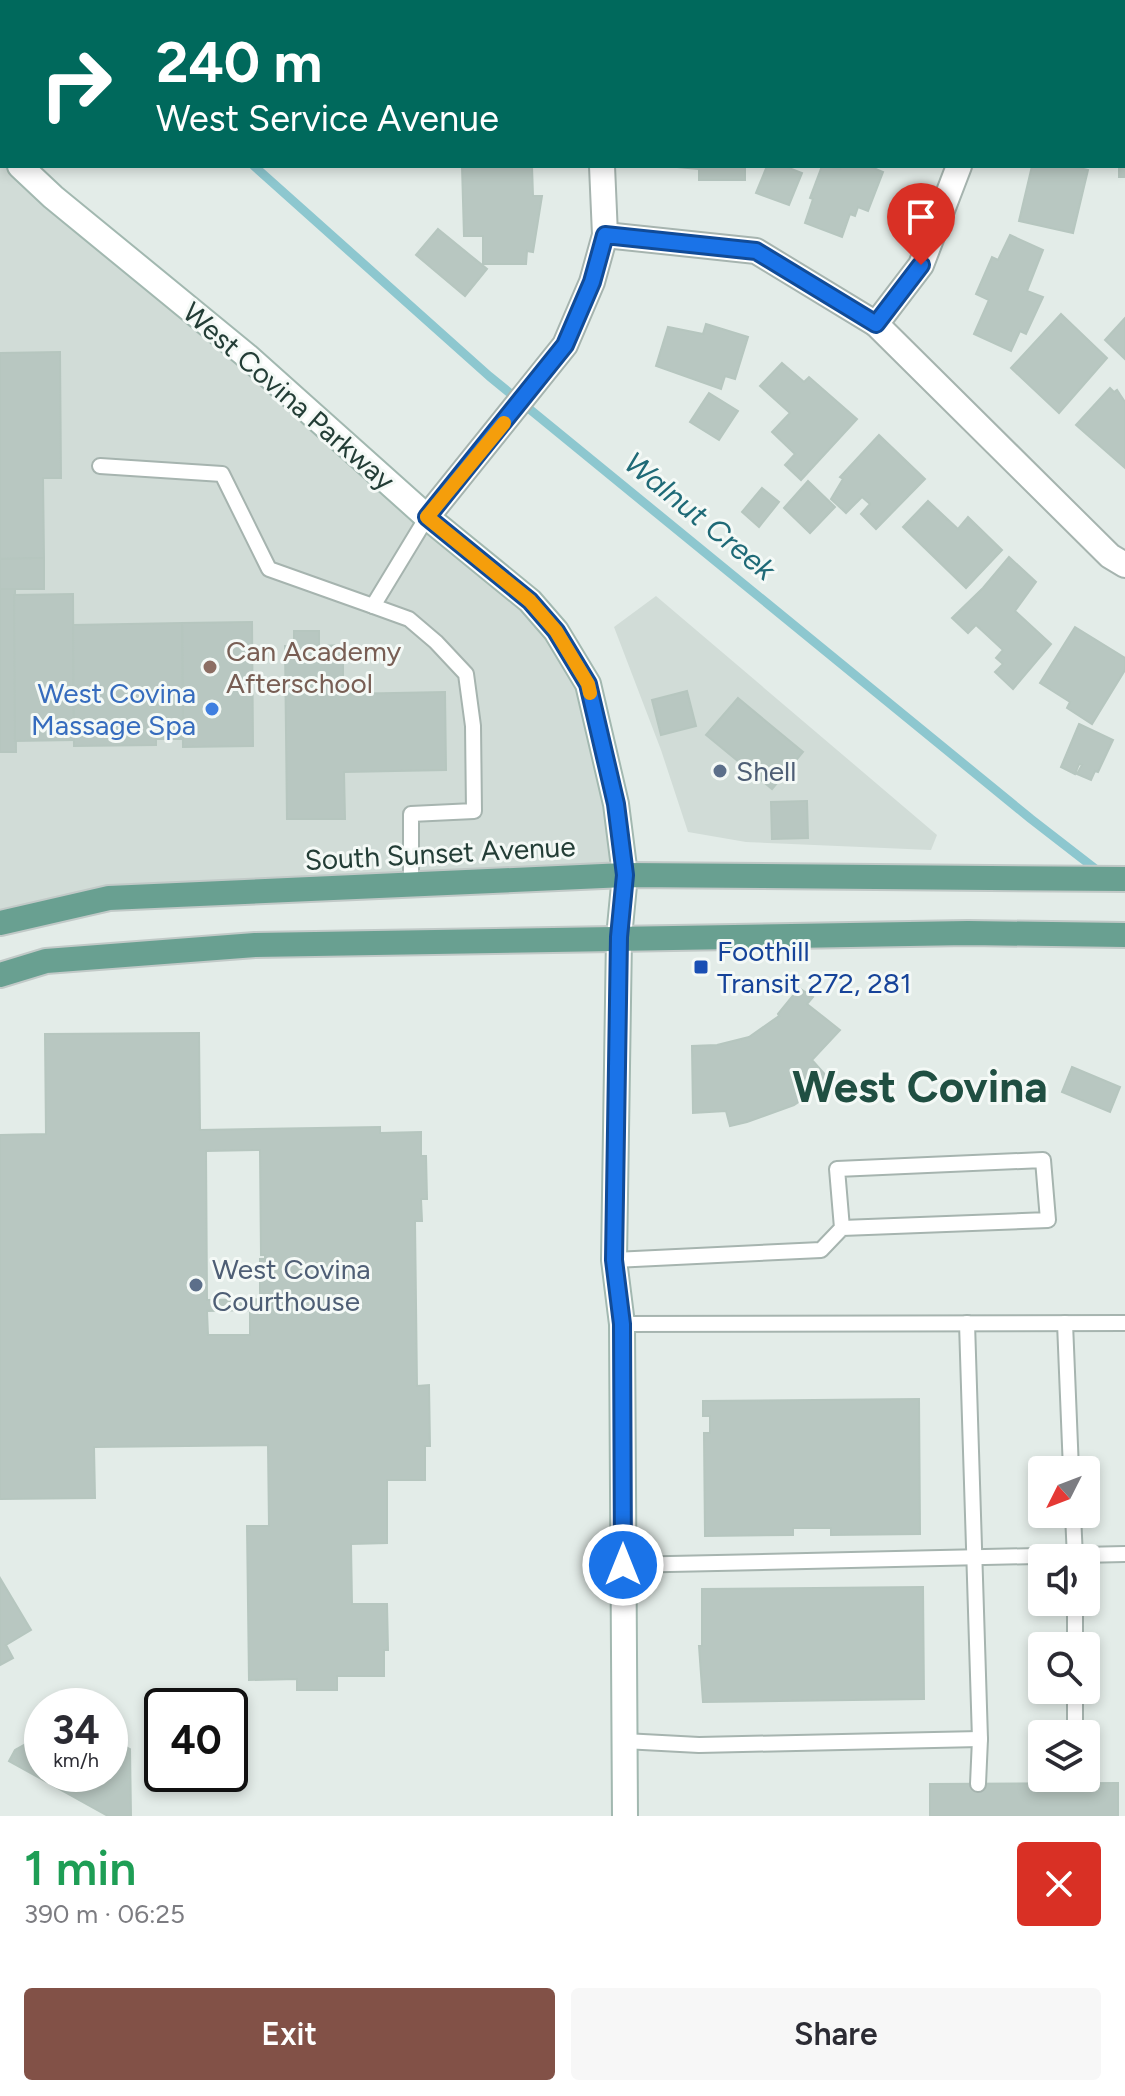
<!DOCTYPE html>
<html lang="en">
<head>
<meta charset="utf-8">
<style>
  :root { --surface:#fff; --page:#f7f7f7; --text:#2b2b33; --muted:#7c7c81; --accent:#825147 }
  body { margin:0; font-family:Figtree,sans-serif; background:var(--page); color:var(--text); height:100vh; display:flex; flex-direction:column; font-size:30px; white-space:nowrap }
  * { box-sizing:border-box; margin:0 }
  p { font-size:26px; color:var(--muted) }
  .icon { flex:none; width:44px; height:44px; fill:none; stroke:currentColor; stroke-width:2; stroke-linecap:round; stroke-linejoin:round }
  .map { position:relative; height:1816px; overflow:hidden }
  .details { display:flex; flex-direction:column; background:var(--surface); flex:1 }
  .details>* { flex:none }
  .hud { position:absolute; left:0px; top:0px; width:1126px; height:168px; box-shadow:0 4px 12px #0003; background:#00695c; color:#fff; overflow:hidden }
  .needle { width:52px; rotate:228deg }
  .buttons { position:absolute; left:1028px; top:1456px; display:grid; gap:16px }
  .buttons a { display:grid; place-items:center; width:72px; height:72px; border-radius:8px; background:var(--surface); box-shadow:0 4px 12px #0003; font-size:40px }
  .speed { position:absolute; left:24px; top:1688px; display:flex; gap:16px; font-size:40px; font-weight:700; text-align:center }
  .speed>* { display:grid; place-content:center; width:104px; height:104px; border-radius:50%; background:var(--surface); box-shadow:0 4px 12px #0003; line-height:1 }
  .speed small { font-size:20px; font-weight:400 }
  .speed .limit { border:4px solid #111; border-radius:12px; background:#fff; color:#111 }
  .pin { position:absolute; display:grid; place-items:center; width:68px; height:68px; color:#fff; margin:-82px -34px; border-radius:50% 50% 50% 0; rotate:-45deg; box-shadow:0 0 8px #0007 }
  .pin .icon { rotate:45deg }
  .me { position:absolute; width:88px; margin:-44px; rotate:0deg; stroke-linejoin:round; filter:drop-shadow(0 0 6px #0008) }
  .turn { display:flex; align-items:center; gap:28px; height:168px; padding:0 24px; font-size:36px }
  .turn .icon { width:104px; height:104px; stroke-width:2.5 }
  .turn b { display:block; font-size:56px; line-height:68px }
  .round { display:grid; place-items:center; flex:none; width:84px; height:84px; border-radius:8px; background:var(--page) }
  .summary { display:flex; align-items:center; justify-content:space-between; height:136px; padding:0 24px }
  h1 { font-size:48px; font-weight:600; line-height:60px; color:#1e9e55 }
  .primary-button { display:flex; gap:16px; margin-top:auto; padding:16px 24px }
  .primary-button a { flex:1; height:92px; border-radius:8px; background:var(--accent); color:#fff; font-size:32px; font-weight:600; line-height:92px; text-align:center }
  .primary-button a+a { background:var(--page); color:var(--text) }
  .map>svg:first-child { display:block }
  .built { fill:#d1dcd7 }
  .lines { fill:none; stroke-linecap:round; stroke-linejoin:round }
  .stream { stroke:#8dc7cf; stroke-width:9 }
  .building { fill:#b8c7c1; stroke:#b6c6bf; stroke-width:2; fill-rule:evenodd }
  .lane-casing { stroke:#a6b4af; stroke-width:18 }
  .street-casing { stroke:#a6b4af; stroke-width:28 }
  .secondary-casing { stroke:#a2b8b0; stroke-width:28 }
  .primary-casing { stroke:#c1c9c7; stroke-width:28 }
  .lane { stroke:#fff; stroke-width:14 }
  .street { stroke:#fff; stroke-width:24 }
  .secondary { stroke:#fff; stroke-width:24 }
  .primary { stroke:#69a091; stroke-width:24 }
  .route-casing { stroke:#114b97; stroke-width:20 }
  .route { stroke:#1a73e8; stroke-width:14 }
  .slow { stroke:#f59e0b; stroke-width:14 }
  .education-dot { fill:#8d6e63; stroke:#f4f9f6; stroke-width:3 }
  .shop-dot { fill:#3f7fe0; stroke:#f4f9f6; stroke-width:3 }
  .service-dot { fill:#5c6f8a; stroke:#f4f9f6; stroke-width:3 }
  .transit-dot { fill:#1a4fb4; stroke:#f4f9f6; stroke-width:3 }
  .labels { text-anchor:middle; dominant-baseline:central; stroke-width:6; stroke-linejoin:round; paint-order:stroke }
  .street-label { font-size:28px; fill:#233d36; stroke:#f4f9f6 }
  .education-label { font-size:28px; fill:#785e54; stroke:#f4f9f6; text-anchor:start }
  .shop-label { font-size:28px; fill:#366cbe; stroke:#f4f9f6; text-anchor:end }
  .service-label { font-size:28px; fill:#4e5e75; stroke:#f4f9f6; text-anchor:start }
  .transit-label { font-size:28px; fill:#164399; stroke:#f4f9f6; text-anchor:start }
  .water-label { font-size:30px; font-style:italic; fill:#1f6a77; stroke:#f4f9f6 }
  .town-label { font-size:44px; font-weight:bold; fill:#204f42; stroke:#f4f9f6 }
</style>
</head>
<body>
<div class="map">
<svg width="1125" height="1816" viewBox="0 0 1125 1816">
  <rect width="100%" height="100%" fill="#e3ece8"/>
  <g class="built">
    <path d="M0,147L2,166H20L530,601L588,684L625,875L109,898L0,923Z"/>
    <path d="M656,596L937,835L931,850L746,842L688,832L661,750L614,627Z"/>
  </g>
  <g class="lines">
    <g class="stream">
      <path d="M69,0L71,2"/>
      <path d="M254,166L489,376L1031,819L1102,874"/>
    </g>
  </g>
  <g class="building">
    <path d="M295,0H399L295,2Z"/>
    <rect x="448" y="0" width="42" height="2"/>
    <rect x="680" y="0" width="67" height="2"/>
    <rect x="826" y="0" width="40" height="2"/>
    <path d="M1038,0H1113L1114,2H1038Z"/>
    <path d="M1124,141L1125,177H1119V166H1124Z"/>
    <path d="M462,166H532L533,196H542L533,252L527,251L526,264H483V236H464Z"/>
    <path d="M666,166H745V180H699V169Z"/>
    <path d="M767,166H784L802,173L789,205L756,193Z"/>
    <path d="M822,166L840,169L841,166H869L883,172L868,211L858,207L855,216L850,214L842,237L805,223L813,199L810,198Z"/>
    <path d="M1032,166H1071L1088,170L1073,233L1019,221Z"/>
    <path d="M438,229L487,269L465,296L416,255Z"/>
    <path d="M1010,235L1043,250L1027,291L1043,297L1026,334L1020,331L1011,351L974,334L989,300L976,294L992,257L998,260Z"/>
    <path d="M1061,314L1107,358L1059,413L1011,368Z"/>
    <path d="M1125,318V359L1105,340Z"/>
    <path d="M706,324L748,337L735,379L725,376L721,389L656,366L668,327L703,334Z"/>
    <path d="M60,352L61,478H43L44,558L0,559V353Z"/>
    <path d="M782,363L804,382L809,377L857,419L801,480L785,465L795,454L772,432L790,413L760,386Z"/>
    <path d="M1110,388L1114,392L1117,390L1125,402V468L1076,425Z"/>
    <path d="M709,393L738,411L719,440L690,422Z"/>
    <path d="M879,435L925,479L876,529L861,514L870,504L862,497L846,513L831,499L843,479L840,477Z"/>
    <path d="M808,481L835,507L810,533L784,508Z"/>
    <path d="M762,488L779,502L759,527L742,512Z"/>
    <path d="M928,501L958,529L968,517L1002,550L966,588L903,527Z"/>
    <path d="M1009,557L1036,582L1015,611L1051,644L1013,689L995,672L1003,664L996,658L1003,650L976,625L968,633L952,618L983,588Z"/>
    <path d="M44,558V589H0V559Z"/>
    <path d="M0,589H15L16,752H0Z"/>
    <path d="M73,594L74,740L15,741L14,595Z"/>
    <path d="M252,622L253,746L183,747L182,623Z"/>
    <path d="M182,623L183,739H156V745L74,746L73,625Z"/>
    <path d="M1075,627L1125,658V670L1092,724L1067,708L1070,702L1040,683Z"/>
    <path d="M294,631H319V646L343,645V694L445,692L446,770L344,772L345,819H287L285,646H294Z"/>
    <path d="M687,691L696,726L661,735L652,700Z"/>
    <path d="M738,698L803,752L772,789L706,735Z"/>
    <path d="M1079,724L1113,740L1098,772L1095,771L1091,780L1077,774L1082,765L1079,764L1075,774L1061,767Z"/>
    <path d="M807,801L808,838L772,839L771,802Z"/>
    <path d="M799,988L813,997L807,1004L840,1030L812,1060L830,1080L794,1105L747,1122L730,1126L726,1111L693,1113L692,1046L717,1045L749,1037L779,1016L778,1014Z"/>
    <path d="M199,1033L200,1130L380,1127V1133L421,1132V1156H426L427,1199H421L422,1221H415L417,1386L429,1385L430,1446H425V1480H387V1543L351,1544L352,1604H387L388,1650H384V1676H337V1690H297V1679L249,1680L247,1526H269L268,1445L94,1447L95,1498L0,1499V1135L46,1134L45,1034ZM260,1150L261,1255H265V1259H260V1294H265V1299L207,1300L206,1151ZM250,1310V1335H208L207,1311Z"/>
    <path d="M1072,1067L1120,1087L1110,1112L1062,1092Z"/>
    <path d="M919,1399L920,1534L831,1535V1528H793V1535L705,1536L704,1433H710V1416H703V1401Z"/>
    <path d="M0,1578L31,1630L6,1645L13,1658L0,1665Z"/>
    <path d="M923,1587L924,1699L703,1702L699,1646H702V1589Z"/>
    <path d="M42,1735V1774H110V1739L130,1749L131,1816H108L9,1761L15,1750Z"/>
    <path d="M1118,1783V1816H930V1784Z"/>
  </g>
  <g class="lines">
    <defs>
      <g id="lane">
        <path d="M100,466L222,474L269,569L373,606"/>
        <path d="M411,885V814L474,811L473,726L466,674L436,642L409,619L373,606L427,517"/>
        <path d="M614,1260L821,1250L842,1228L1048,1220L1043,1160L837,1169L842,1228"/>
        <path d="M967,1323L980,1739L978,1784"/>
        <path d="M1065,1323L1071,1470"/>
        <path d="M622,1324L1125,1323"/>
        <path d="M1073,1514L1075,1558"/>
        <path d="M623,1565L1125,1554"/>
        <path d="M1075,1602V1646"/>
        <path d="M1075,1690V1734"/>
        <path d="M624,1741L699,1745L980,1739"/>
        <path d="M1075,1778V1783"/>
      </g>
      <g id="street">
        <path d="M594,0L595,2"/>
        <path d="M970,0V2"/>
        <path d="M605,235L756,251L876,324L1110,556L1125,565"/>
        <path d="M876,324L921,265L959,166"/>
        <path d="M427,517L565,345L592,282L605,235L602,166"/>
      </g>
      <g id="secondary">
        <path d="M0,143L2,147"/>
        <path d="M20,166L53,197L247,356L427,517L530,601L556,631L588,684L616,804L625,875L619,937L614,1260L622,1324L625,1816"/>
      </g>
      <g id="primary">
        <path d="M0,923L109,898L625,875L1125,879"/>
        <path d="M0,975L46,961L255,945L968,933L1125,935"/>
      </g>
    </defs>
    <use href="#lane" class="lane-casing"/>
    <use href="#street" class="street-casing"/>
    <use href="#secondary" class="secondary-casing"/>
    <use href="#primary" class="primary-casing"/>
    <use href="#lane" class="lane"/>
    <use href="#street" class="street"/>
    <use href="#secondary" class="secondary"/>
    <use href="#primary" class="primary"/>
  </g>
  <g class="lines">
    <defs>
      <path id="route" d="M623,1565L622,1324L614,1260L619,937L625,875L616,804L588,684L556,631L530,601L427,517L565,345L592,282L605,235L756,251L876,324L921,265"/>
    </defs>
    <use href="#route" class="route-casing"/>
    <use href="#route" class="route"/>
    <path class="slow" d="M504,423L427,517L530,601L556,631L588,684L590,693"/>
  </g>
  <circle class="education-dot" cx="210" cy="667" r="8"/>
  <circle class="shop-dot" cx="212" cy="709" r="8"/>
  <g class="service-dot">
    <circle cx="720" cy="771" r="8"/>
    <circle cx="196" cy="1285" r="8"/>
  </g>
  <rect class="transit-dot" x="693" y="959" width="16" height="16" rx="4"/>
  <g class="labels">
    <g class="street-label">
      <text transform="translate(289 396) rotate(41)">West Covina Parkway</text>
      <text transform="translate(440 853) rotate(-3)">South Sunset Avenue</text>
    </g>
    <g class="education-label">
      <text x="226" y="651">Can Academy<tspan x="226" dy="32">Afterschool</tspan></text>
    </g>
    <g class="shop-label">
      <text x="196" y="693">West Covina<tspan x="196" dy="32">Massage Spa</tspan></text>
    </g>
    <g class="service-label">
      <text x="736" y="771">Shell</text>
      <text x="212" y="1269">West Covina<tspan x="212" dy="32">Courthouse</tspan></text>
    </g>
    <g class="transit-label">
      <text x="717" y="951">Foothill<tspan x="717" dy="32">Transit 272, 281</tspan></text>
    </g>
    <g class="water-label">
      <text transform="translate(700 516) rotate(39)">Walnut Creek</text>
    </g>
    <g class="town-label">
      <text x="920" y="1086">West Covina</text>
    </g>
  </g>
</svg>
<div class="buttons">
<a><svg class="needle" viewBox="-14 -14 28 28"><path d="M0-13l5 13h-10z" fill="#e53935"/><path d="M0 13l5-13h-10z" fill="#7c7c81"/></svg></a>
<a><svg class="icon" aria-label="sound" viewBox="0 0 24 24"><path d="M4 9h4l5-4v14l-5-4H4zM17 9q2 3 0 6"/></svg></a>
<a><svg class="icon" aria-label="search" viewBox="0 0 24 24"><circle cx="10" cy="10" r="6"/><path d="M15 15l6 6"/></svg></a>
<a><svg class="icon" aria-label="layers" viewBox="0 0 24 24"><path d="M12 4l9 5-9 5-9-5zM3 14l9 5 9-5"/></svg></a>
</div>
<div class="speed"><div>34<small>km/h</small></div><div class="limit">40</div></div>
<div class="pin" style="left:921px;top:265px;background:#d93025"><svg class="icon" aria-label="arrive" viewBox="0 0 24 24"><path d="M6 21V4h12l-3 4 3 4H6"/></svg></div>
<svg class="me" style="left:623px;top:1565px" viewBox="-20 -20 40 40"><circle r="17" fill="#1a73e8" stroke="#fff" stroke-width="3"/><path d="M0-11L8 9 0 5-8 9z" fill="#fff"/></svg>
<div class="hud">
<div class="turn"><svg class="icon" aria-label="right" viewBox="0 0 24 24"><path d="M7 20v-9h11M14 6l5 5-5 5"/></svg><div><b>240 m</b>West Service Avenue</div></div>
</div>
</div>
<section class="details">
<div class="summary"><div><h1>1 min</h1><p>390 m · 06:25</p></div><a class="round" style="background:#d93025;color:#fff"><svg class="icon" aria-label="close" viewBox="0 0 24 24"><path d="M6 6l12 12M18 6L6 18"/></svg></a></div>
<div class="primary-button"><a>Exit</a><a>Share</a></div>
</section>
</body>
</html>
